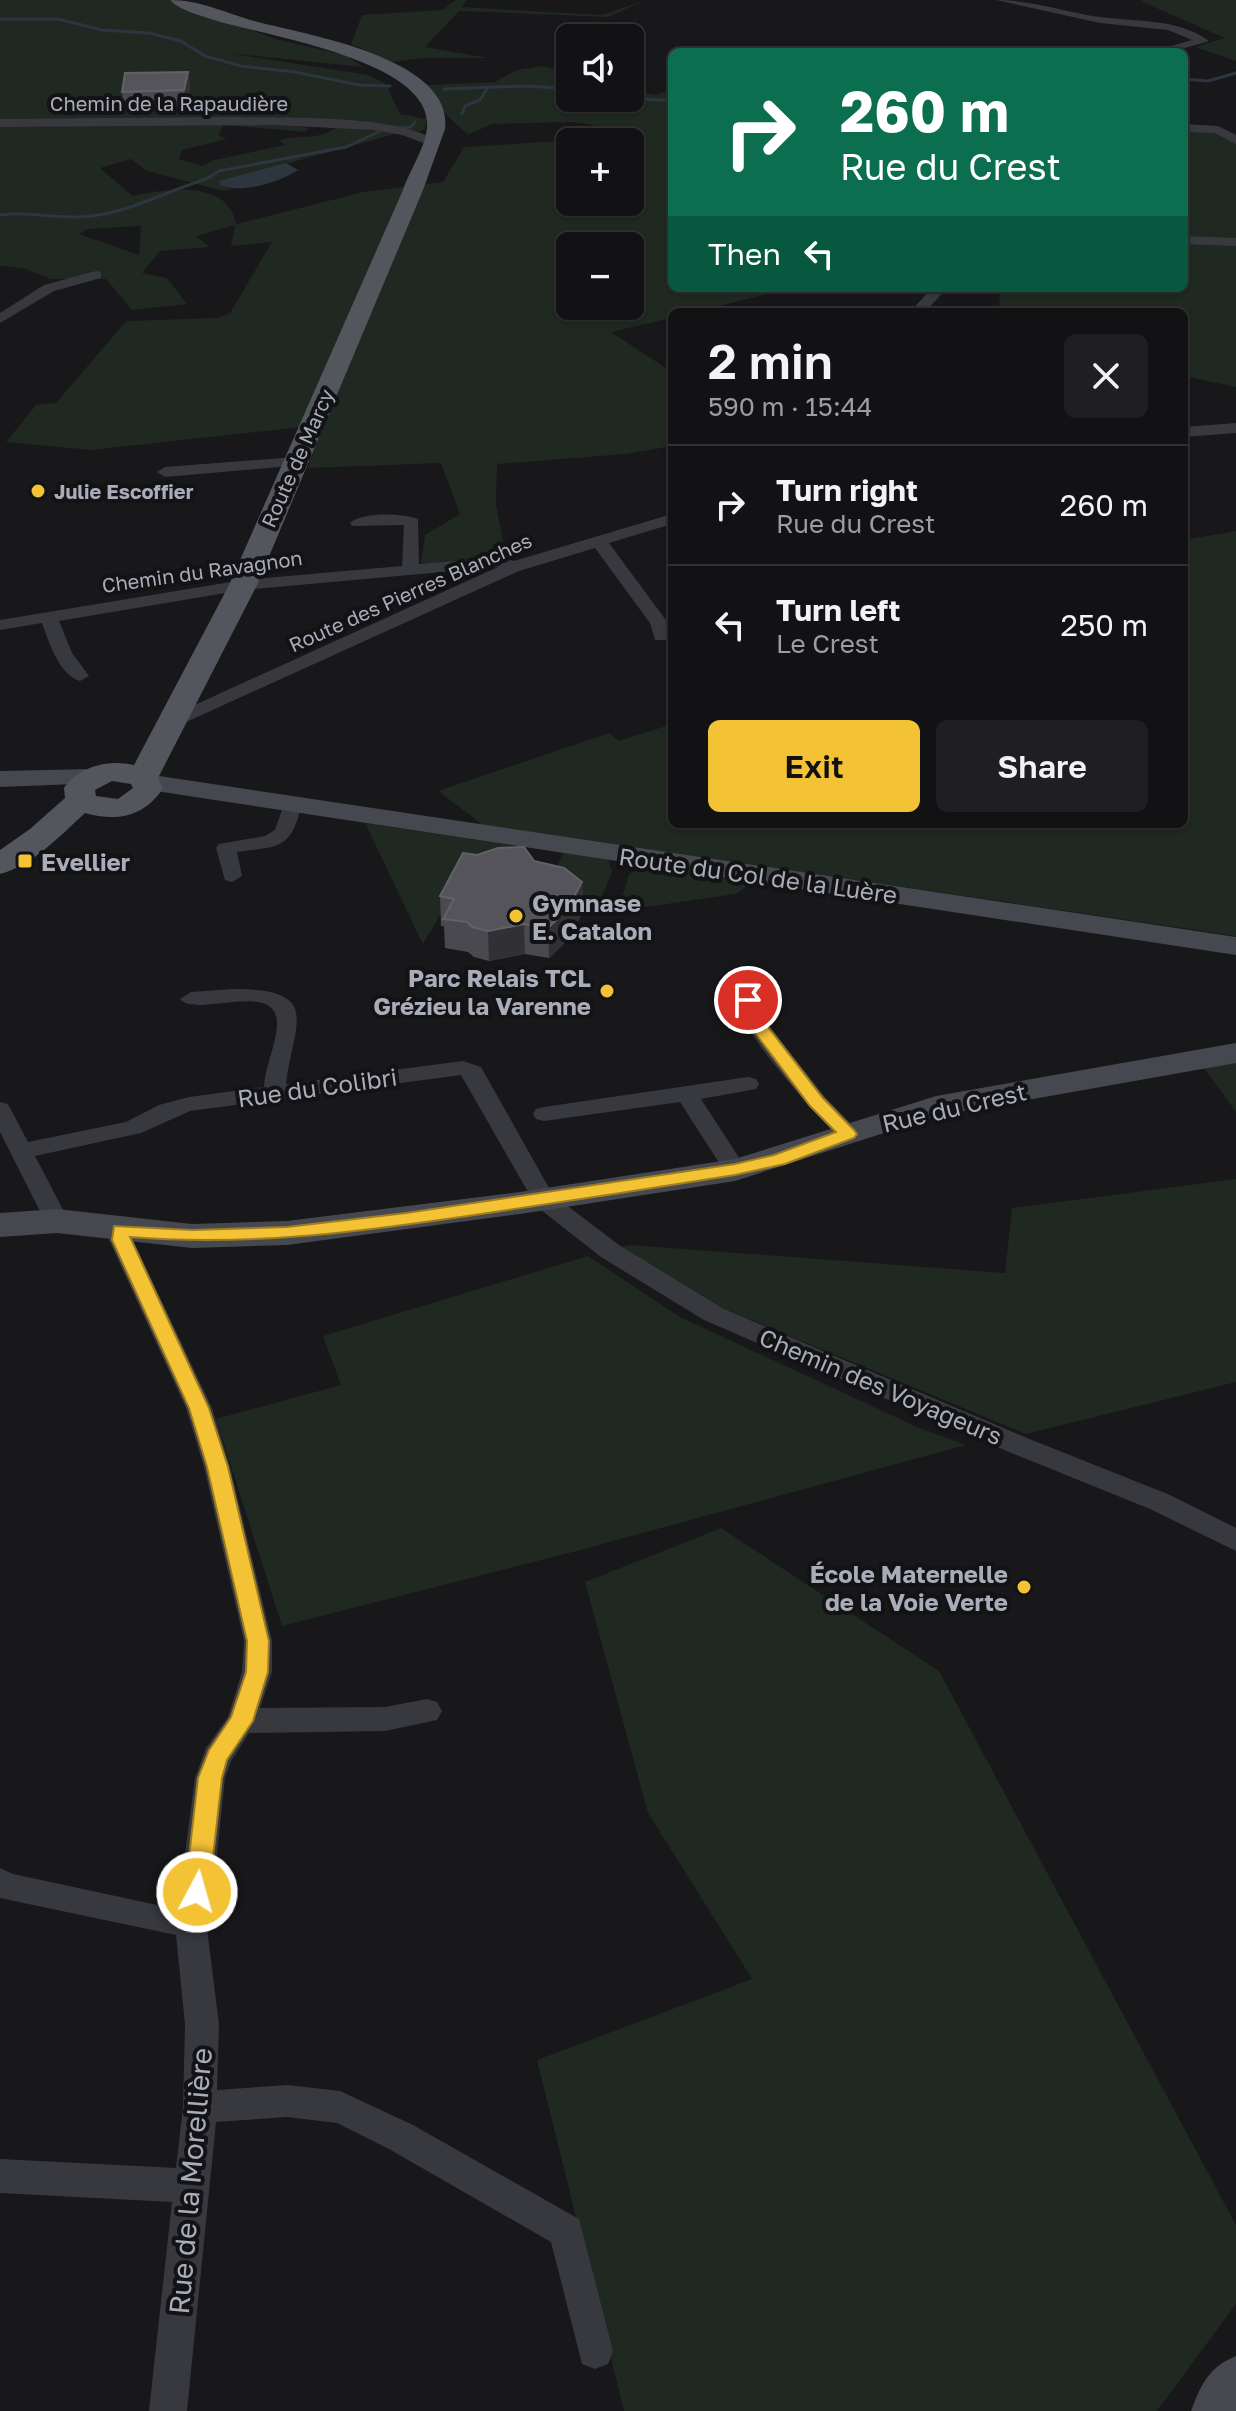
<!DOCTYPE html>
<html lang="en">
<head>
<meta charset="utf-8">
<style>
  :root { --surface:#121114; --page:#1f1f22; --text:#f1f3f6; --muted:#9c9da0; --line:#313134; --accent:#f4c235 }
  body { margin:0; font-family:"Golos Text",sans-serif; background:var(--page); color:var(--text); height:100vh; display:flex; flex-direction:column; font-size:30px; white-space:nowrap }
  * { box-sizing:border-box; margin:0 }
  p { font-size:26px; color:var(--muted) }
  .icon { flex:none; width:44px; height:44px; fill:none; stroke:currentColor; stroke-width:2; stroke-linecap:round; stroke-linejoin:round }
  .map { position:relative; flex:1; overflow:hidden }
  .drawer { position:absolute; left:668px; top:308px; width:520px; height:520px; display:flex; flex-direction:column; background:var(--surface); border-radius:12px; box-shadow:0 2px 6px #0004,0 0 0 2px var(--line) }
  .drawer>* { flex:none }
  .top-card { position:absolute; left:668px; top:48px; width:520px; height:244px; border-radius:12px; box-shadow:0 2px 6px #0004,0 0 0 2px var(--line); background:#0b6e4f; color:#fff; overflow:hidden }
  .fabs { position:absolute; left:556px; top:24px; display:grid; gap:16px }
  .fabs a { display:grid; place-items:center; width:88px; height:88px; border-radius:12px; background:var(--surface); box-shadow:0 2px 6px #0004,0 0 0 2px var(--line); font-size:40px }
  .pin { position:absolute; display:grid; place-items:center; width:68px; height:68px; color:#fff; margin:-34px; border:4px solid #fff; border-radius:50%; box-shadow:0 2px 8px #0007 }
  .me { position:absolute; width:88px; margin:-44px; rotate:6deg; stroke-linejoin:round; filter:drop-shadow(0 0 6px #0008) }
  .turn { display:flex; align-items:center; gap:28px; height:168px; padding:0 40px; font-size:36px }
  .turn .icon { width:104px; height:104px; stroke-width:2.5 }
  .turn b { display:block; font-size:56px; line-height:68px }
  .then { display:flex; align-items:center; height:76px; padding:0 40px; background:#0003; gap:16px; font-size:30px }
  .round { display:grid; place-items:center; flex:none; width:84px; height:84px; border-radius:12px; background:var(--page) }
  .headline { display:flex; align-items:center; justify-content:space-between; height:136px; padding:0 40px }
  h1 { font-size:48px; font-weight:600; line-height:60px }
  .primary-button { display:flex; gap:16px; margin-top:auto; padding:16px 40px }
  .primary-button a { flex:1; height:92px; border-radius:12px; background:var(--accent); color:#111; font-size:32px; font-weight:600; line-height:92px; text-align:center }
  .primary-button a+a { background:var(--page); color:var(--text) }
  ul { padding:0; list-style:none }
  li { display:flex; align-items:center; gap:24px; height:120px; padding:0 40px; border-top:2px solid var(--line) }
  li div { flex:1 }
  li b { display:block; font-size:30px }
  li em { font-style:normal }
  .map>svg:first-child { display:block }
  .green { fill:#1f2821; fill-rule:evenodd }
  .water { fill:#2d353e }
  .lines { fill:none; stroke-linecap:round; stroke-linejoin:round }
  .stream { stroke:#2d353e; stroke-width:3 }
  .street { fill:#38393f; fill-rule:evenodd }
  .secondary { fill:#46484f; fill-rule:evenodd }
  .primary { fill:#54565e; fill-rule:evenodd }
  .wall { fill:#49494f }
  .shaded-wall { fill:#313135 }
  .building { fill:#54545a; stroke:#616269; stroke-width:2 }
  .route { fill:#f4c235; stroke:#9f7e22; stroke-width:2 }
  .poi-dot { fill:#f4c235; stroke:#131215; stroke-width:3 }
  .labels { text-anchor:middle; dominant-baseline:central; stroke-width:8; stroke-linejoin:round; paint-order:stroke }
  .far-street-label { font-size:20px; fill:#a9adb9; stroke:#131215 }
  .far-poi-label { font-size:20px; font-weight:bold; fill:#a9adb9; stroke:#131215; text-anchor:start }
  .poi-label { font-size:24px; font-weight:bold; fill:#a9adb9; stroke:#131215; text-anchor:start }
  .street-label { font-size:24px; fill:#a9adb9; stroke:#131215 }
  .near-street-label { font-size:28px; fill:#a9adb9; stroke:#131215 }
</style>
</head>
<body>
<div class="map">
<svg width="1236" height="2411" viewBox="0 0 1236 2411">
  <rect width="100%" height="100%" fill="#18171a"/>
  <g class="green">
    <path d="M0,0H169L276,39L345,55L363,67L228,53L368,75L386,84L400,114L427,119L425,129C417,134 410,129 402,132C341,150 280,163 221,186L233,190L223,191L147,171L131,159L100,168L133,196C159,190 210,182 229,207C233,211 234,219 237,224L363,192L443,182L464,147L592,139L628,130L572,122L492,124L468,135L441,110L427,85L495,82L516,70L543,66L570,74V98H630V90L656,95L672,89V288H790L696,312H672V318L611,332L672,372V446L626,454L497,464L496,504L506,556L421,564L425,535L460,514L441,463L308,468L320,425L91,450L6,442L36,405L56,403L126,321L217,318L230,313L272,242L231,246L235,225L196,236L210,247L160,251L142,273L167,278L187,304L132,310L106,279H50L23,268L0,266ZM344,123C316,143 307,133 278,140L285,145L214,160L202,166L179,159L182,150L227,139L218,135L224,125L305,132L309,128L277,124ZM570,142H630V202H570ZM141,226L139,255L79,234L88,229ZM570,246H630V306H570Z"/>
    <path d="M456,0H466L462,7L602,15L646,0L608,17L459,11L425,47L488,58H423L393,62L351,44L362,15L442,10Z"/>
    <path d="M1144,0H1236V61L1195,47L1225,38L1140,1Z"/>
    <path d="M1184,129L1220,132L1236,142V387L1184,376V312H999L1000,292L1010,288H1184Z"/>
    <path d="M1236,531V936L483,825L438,791L609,733L619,741L672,724V824H1184V540Z"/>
    <path d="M365,823L510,845L505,854L463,876L423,944Z"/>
    <path d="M564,853L608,858L612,872L593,917C582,899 565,894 546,887Z"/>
    <path d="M645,865L740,880L746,887L736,894L646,907L628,905L622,898L629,874Z"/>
    <path d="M1236,1057V1112L1199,1061Z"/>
    <path d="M1236,1179V1382L1026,1434L720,1307L617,1248L630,1245L1005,1273L1012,1208Z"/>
    <path d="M588,1256L680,1317L917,1427L966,1445L569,1553L282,1626L216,1419L341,1385L323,1336Z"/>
    <path d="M721,1528L939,1671L1236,2225V2304L1157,2411H624L537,2060L752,1979L648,1813L585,1582Z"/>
  </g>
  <path class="water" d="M286,163L298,170C278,183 244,193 221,186L219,181Z"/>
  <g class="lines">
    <g class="stream">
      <path d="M0,19H58L102,30L149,33L181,41L205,56L241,66L295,72L359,85L390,86"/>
      <path d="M1184,79L1208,81L1236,73"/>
      <path d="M444,89L527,86L570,89"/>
      <path d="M630,98L672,101"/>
      <path d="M462,114L465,106L480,100L487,89"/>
      <path d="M396,128L411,127L415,122"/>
      <path d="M0,215C27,211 53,218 80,217C119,215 151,199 186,186C199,181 208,180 219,171L346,147L385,129"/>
    </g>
    <g class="street">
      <path d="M996,0C1032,0 1065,12 1100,17C1136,22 1178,18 1209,41L1171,52H1151L1192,40L1168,30L1100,23Z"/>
      <path d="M234,117C281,118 403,114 438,142L432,146L402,135L374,130L273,125L0,127V119Z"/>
      <path d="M1184,124L1218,126L1236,135V144L1215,133L1184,132Z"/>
      <path d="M1184,236L1236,238V246L1184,244Z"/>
      <path d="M96,271L101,272V278L54,291L0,323V313L44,285Z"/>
      <path d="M932,288H947L925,312H910Z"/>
      <path d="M1236,423V433L1184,437V427Z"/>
      <path d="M295,457L301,459V465L165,477L157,472L165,467Z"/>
      <path d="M672,514V524L609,543L668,623L670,636L667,640H655L650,623L595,548L519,571L173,728L166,726L164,722L166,718L498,567L243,590L59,621L72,653L89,676L80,681C59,675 49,642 42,623L0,630V620L243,580L402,566L404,525L352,526L350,523C363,512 401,513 418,519L419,564L502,557L514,561Z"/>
      <path d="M290,805L300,811C289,852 274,846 237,852L242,876L232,882L225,880L216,848L219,844L265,836L275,830L283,807Z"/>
      <path d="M233,989C324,989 293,1023 286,1084L463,1061L481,1067L553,1195L619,1245L722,1308L1027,1438L1170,1495L1236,1528V1551L1150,1509L1009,1452L704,1320L601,1257L536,1206L461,1075L190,1111L141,1133L35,1156L69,1221L66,1227H48L0,1132V1102L8,1104L28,1142L126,1122L159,1105L189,1097L264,1087C265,1066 276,1046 277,1025C279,978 196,1019 180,999L191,992Z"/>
      <path d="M748,993L756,995L764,1019L825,1097L856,1129L860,1134L856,1139H840C817,1115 737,1029 737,1000Z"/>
      <path d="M748,1077L756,1079L759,1084L756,1089L701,1099L747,1170L743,1175H727L680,1102L544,1121L536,1119L533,1114L536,1109L544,1107Z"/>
      <path d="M120,1222L129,1224L133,1240L212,1408L230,1467L272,1641V1672L260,1708L385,1707L427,1699L437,1702L442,1711L437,1720L385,1731L249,1733L231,1761L225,1778L213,1892L206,1921L219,2024L217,2090L287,2085L340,2091L413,2125L579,2219L613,2351L608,2364L595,2369L582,2364L551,2242L389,2149L337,2123L287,2117L216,2122L187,2411H149L172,2202L0,2193V2159L176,2168L183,2107L185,2024L176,1935L0,1898V1868L13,1874L162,1906H178L195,1778L206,1748L228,1717L242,1672L244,1641L204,1467L186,1408L109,1240L108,1230L111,1224Z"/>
    </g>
    <g class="secondary">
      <path d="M92,769L102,771L106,777L102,783L0,787V771Z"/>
      <path d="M146,774L1236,937V955L136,788L132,782L136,776Z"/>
      <path d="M1236,1043V1063L937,1116L735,1181L520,1214L287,1245L192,1248L57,1233L0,1237V1213L57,1209L192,1224L287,1221L520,1192L735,1159L936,1096Z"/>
      <path d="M1236,2356V2411H1191C1201,2384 1209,2367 1236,2356Z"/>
    </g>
    <path class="primary" d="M170,0C201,0 228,14 258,22C307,35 454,58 445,129L423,190L257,585L158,778L163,788C145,817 116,822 85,813C61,835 32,866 0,874V850L30,829L65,798L64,788C79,766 109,759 134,765L229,585L403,190C410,169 429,143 427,121C423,59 262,35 214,20C200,15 180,11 170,0ZM112,781L131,784L133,788L118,799L96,796L95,790Z"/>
  </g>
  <g class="wall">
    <path d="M188,72L190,88L186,107L124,108L122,92Z"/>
    <path d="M477,855L534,861L582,882L583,912L568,940L549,958L525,954L489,961L474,957L468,952L445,948L444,926H441L440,896Z"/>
  </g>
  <g class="shaded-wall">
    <path d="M188,72L190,88L186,107L184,90Z"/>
    <path d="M582,882L583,912L568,940L549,958L548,928Z"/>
    <path d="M524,924L525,954L489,961L488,931Z"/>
  </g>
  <g class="building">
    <path d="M188,72L184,90L122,92L125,73Z"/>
    <path d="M524,847L534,861L564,868L582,882L567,910L548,928L524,924L488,931L472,927L467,922L443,919L454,899L440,896L463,853L477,855L498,848Z"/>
  </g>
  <path class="route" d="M748,995L754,997L762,1019L823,1098L854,1130L857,1134L854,1138L785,1164L735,1175C653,1188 570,1201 488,1213C368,1231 251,1247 130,1237L209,1408L228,1467L269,1641L268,1672L253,1721L227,1760L222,1778L209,1892L205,1899L197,1903L189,1899L185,1892L198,1778L209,1750L231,1717L246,1672L247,1641L207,1467L189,1408L112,1240L114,1226L192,1230L287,1227L406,1213L735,1164L774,1155L836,1132L810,1106L746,1021L740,1010V1000Z"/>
  <g class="poi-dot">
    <circle cx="38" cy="491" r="8"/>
    <rect x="17" y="853" width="16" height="16" rx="4"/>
    <circle cx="516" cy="916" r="8"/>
    <circle cx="607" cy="991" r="8"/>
    <circle cx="1024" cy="1587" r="8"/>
  </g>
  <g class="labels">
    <g class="far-street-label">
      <text x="169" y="103">Chemin de la Rapaudière</text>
      <text transform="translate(297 458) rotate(-66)">Route de Marcy</text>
      <text transform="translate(202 571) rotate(-8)">Chemin du Ravagnon</text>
      <text transform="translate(410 592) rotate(-24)">Route des Pierres Blanches</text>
    </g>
    <g class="far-poi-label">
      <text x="54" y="491">Julie Escoffier</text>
    </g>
    <g class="poi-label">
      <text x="41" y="861">Evellier</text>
      <text x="532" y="902">Gymnase<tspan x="532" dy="28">E. Catalon</tspan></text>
      <text x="591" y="977" text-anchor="end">Parc Relais TCL<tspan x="591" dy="28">Grézieu la Varenne</tspan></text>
      <text x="1008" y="1573" text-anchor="end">École Maternelle<tspan x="1008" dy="28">de la Voie Verte</tspan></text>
    </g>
    <g class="street-label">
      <text transform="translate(758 875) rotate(8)">Route du Col de la Luère</text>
      <text transform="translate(317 1087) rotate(-8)">Rue du Colibri</text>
      <text transform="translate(954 1107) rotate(-13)">Rue du Crest</text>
      <text transform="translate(881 1386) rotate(23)">Chemin des Voyageurs</text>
    </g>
    <g class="near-street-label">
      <text transform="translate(190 2181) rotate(-85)">Rue de la Morellière</text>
    </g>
  </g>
</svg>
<div class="fabs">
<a><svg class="icon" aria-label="sound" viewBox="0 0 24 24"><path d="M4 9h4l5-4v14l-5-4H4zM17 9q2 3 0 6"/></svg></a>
<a>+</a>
<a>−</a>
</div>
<div class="pin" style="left:748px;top:1000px;background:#d93025"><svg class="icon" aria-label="arrive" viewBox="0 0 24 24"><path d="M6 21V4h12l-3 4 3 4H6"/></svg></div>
<svg class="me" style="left:197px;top:1892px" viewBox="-20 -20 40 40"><circle r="17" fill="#f4c235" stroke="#fff" stroke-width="3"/><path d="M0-11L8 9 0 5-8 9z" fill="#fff"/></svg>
<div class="top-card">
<div class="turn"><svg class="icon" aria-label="right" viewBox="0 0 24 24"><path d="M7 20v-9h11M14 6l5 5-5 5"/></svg><div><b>260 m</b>Rue du Crest</div></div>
<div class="then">Then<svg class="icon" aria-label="left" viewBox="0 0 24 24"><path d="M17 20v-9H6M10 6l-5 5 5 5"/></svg></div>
</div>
<section class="drawer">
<div class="headline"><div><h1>2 min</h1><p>590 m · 15:44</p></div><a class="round"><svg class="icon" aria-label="close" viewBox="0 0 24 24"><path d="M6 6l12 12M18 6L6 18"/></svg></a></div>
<ul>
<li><svg class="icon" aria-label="right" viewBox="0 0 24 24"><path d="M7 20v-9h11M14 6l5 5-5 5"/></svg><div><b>Turn right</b><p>Rue du Crest</p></div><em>260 m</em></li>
<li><svg class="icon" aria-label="left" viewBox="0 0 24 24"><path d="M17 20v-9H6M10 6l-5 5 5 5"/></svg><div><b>Turn left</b><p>Le Crest</p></div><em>250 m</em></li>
</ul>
<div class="primary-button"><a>Exit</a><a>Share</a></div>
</section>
</div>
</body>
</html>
